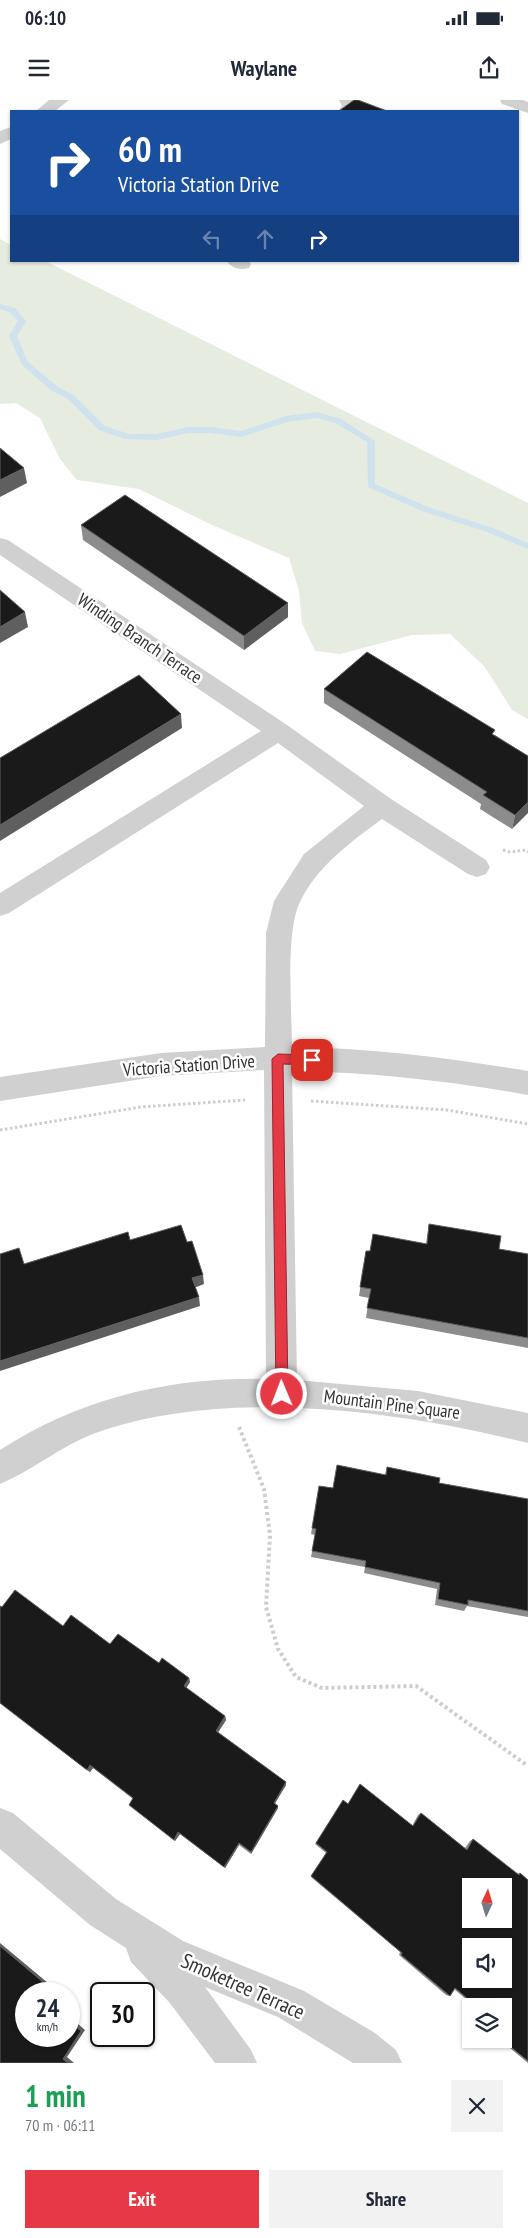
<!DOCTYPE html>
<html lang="en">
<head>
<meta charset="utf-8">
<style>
  :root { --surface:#fff; --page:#f2f2f3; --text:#1f2937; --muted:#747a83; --accent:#e63946 }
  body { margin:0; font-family:"PT Sans Narrow",sans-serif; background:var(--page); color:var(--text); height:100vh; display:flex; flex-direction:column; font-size:19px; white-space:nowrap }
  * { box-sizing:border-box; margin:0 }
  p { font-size:16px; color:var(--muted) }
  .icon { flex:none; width:28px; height:28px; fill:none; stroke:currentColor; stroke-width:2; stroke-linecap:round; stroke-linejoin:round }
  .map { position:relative; height:1963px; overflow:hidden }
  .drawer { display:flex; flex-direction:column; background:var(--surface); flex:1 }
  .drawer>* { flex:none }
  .hud { position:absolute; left:10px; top:10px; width:509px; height:152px; border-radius:0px; box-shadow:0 1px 4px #0004; background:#1a4fa0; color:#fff; overflow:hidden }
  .needle { width:32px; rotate:4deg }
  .controls { position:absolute; left:462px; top:1778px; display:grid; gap:10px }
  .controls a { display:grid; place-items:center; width:50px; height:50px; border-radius:0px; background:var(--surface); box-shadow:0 1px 4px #0004; font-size:25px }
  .speed { position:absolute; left:15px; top:1882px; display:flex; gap:10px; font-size:25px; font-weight:700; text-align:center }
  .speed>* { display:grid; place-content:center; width:65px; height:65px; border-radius:50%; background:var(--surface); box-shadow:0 1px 4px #0004; line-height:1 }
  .speed small { font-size:12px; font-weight:400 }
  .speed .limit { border:2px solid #111; border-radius:8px; background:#fff; color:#111 }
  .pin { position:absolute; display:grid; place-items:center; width:42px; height:42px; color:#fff; margin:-21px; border-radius:10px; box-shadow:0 2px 8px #0006 }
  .me { position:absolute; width:55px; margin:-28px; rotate:359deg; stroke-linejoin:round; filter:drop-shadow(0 0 4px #0008) }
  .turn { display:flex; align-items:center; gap:18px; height:105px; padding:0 25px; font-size:22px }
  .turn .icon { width:65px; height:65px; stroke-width:2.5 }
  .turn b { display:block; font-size:35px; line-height:42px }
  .lanes { display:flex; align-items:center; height:48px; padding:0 25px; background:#0003; justify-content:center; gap:25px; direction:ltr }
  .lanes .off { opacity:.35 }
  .round { display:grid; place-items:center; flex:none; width:52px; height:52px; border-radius:0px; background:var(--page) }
  .overview { display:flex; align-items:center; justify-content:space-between; height:85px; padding:0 25px }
  h1 { font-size:30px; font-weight:600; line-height:38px; color:#1e9e55 }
  .action { display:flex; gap:10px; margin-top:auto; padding:10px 25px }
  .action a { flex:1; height:58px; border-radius:0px; background:var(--accent); color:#fff; font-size:20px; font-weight:600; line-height:58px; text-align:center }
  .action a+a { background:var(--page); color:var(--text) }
  .status { display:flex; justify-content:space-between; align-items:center; height:35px; padding:0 25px; background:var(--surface); direction:ltr }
  .status svg { height:14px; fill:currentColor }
  header { display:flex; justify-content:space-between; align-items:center; height:65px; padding:0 25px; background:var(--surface); font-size:22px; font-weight:600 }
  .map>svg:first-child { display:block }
  .green { fill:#e6ecdf }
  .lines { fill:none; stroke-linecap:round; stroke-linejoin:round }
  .stream { fill:#cfe2ee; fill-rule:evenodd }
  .path-far1 { stroke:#cdcdcd; stroke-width:3; stroke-dasharray:2.5 2.5; stroke-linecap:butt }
  .path { stroke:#cdcdcd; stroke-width:4; stroke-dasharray:3 3; stroke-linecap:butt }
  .minor { fill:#d0d0d0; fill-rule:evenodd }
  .wall { fill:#8c8c8c }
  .shaded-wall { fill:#5f5f5f }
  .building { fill:#1a1a1a; stroke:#5f5f5f; fill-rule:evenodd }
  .route { fill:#e63946; stroke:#96252e }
  .labels { text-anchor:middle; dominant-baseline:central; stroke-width:5; stroke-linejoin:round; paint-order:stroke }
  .street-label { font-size:18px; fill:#333; stroke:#fff }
  .near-street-label { font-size:21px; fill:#333; stroke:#fff }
</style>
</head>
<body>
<div class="status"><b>06:10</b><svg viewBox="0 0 49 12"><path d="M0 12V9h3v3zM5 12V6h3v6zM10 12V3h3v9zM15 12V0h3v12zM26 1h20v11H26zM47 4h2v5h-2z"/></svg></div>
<header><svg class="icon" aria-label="menu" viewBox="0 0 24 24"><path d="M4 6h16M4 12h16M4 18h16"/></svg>Waylane<svg class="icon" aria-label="share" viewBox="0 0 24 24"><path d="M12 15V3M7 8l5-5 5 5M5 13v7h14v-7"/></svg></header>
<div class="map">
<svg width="528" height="1963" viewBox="0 0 528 1963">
  <rect width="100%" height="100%" fill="#fff"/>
  <path class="green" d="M0,139L11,145V161H45L528,403V619L512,610L484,566L450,534L412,535L340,554L315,551L302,523L299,491L289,458L212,425L139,389L77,380L60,359L40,318L16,303L0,304Z"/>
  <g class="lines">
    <path class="stream" d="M0,204L15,208L26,221L17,236L28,262L58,287L74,295L105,326L129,334H157L188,327H210L241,331L286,316L317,312L341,319L375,341V384L428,407L493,428L528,443V449L487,432L422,411L368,387L367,342L335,323L317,318L287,322L241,337L210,333H188L157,340L125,339L99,330L68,299L52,291L22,265L9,236L18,221L9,212L0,209Z"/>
    <g class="path-far1">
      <path d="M503,750L510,752L526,750L528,752"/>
      <path d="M311,1001L447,1010L528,1024"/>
      <path d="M0,1030L141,1007L245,1000"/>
    </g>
    <path class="path" d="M239,1327L264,1389L270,1435L266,1507L278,1549L296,1577L322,1588L416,1586L528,1666"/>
    <g class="minor">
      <path d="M49,0H69L55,11H36Z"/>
      <path d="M339,0H355L360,7L356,11H338L342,6Z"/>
      <path d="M500,0H523L528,2V13L502,4Z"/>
      <path d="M11,27V39L0,44V31Z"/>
      <path d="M227,161H249L251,164L249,168C240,170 232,169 227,161Z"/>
      <path d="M0,438L8,440L287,625L391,699L486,760L490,767L486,774L477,777L468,774L382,719C351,742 317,766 300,802C285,832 292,912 292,947C371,948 450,958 528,971V995C450,981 371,972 292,971L297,1280L418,1291L528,1313V1343C399,1311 233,1288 104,1330C65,1342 36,1369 0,1384V1350C81,1298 170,1277 266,1279L264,970L161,976L0,1001V977L161,953L265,947L266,833L274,801L304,754L364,706L278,643L9,813L0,816V793L261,631L0,455Z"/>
      <path d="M0,1708L13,1713L116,1799L183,1841L304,1891L375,1933L396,1950L402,1963H353L278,1917L205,1887L251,1950L257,1963H215L169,1902L131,1862L126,1848L90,1825L0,1749Z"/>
    </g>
  </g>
  <g class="wall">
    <path d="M81,425L288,517L244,550L83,440Z"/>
    <path d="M324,589L495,635L528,656L512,729L480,709L481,704L324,603Z"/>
    <path d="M429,1124L499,1149L528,1154V1248L366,1218L369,1198L359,1196L366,1151H370L426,1144Z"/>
    <path d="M387,1367L439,1383L528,1399V1517L467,1506L464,1511L435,1505L437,1489L364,1473L365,1467L311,1457L315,1435L311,1434L312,1428L333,1388L385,1375Z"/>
    <path d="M0,1506L2,1507L63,1526L159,1563L189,1578L190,1582L186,1588L225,1616L226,1620L218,1632L286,1682V1685L275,1703L278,1706V1708L251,1754L239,1745L225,1768L180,1734L175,1741L132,1707L133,1699L93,1668L90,1672L0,1603Z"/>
    <path d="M343,1700L348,1704L412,1726L418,1715L421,1713L465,1748L470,1741L473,1739L517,1774L520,1773L528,1780V1963L499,1939H504V1906H474L454,1889L450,1896L446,1895L399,1855L400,1852L311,1777L326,1753L315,1744Z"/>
  </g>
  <g class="shaded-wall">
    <path d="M24,368L27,383L0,397V380Z"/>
    <path d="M288,503V517L244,550V536Z"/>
    <path d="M25,512L28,527L0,543V527Z"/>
    <path d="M181,614L182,628L0,741V725Z"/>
    <path d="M528,702V713L512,729L515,715Z"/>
    <path d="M203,1175L204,1184L194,1188L192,1178Z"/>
    <path d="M199,1197L200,1206L0,1271V1261Z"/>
    <path d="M189,1578L190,1582L185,1590L184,1586Z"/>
    <path d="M225,1616L226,1620L217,1634L216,1631Z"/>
    <path d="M90,1665L93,1668L90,1672L87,1670Z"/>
    <path d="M286,1682V1685L274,1705V1703Z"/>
    <path d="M278,1706V1708L251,1754V1752Z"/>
    <path d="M178,1732L180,1734L175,1741L174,1740Z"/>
    <path d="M239,1743V1745L225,1768L224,1767Z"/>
    <path d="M0,1843L48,1883L41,1893L42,1894H37L0,1846Z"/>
    <path d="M69,1916L85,1930L67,1957L74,1963H68L63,1959Z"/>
  </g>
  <g class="building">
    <path d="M354,0H358L387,11H339Z"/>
    <path d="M0,348L24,368L0,380Z"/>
    <path d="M125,395L288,503L244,536L81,425Z"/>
    <path d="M0,490L25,512L0,527Z"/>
    <path d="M367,552L495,630L492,634L528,656V702L515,715L483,695L487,692L324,589Z"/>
    <path d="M139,575L181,614L0,725V658Z"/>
    <path d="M429,1124L501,1136L499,1149L528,1154V1238L367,1208L371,1189L360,1187L366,1151H370L373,1134L427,1144Z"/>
    <path d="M181,1125L187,1142L192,1141L203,1175L192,1178L199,1197L0,1261V1154L19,1148L24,1164L128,1132L130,1140Z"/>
    <path d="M337,1365L386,1375L387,1367L440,1378L439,1383L528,1399V1511L468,1500V1505L438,1499L440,1483L365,1467L366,1461L312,1451L316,1429L312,1428L319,1386L333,1388Z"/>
    <path d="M15,1490L63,1526L71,1515L110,1544L118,1534L159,1563L162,1558L189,1578L184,1586L225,1616L216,1631L286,1682L274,1703L278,1706L251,1752L239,1743L224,1767L178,1732L174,1740L129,1705L133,1698L90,1665L87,1670L0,1603V1506L2,1507Z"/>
    <path d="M360,1684L413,1726L421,1713L467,1750L473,1739L519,1775L520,1773L528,1780V1961L501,1939H504V1906H476L455,1888L450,1896L401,1855L402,1853L311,1776L327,1752L316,1743L343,1700L348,1704ZM471,1786H504V1819H471ZM471,1846H504V1879H471Z"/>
    <path d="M0,1846L44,1883L37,1894H26V1936H69V1921L81,1931L63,1959L68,1963H0Z"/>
  </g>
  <path class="route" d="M278,954L312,955L318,960L312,965L283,964L288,1294L287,1298L282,1300L277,1298L276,1294L272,959Z"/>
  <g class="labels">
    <g class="street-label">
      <text transform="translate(140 538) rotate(34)">Winding Branch Terrace</text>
      <text transform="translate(189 965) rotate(-4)">Victoria Station Drive</text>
      <text transform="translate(392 1304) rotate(7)">Mountain Pine Square</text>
    </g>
    <g class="near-street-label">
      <text transform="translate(243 1886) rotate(24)">Smoketree Terrace</text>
    </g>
  </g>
</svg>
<div class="controls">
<a><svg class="needle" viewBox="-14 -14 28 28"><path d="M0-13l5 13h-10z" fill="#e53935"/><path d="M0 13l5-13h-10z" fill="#747a83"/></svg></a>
<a><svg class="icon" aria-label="sound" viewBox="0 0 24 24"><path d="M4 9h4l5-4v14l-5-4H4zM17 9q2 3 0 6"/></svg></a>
<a><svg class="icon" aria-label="layers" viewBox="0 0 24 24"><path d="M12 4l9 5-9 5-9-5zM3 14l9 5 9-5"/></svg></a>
</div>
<div class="speed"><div>24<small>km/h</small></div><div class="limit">30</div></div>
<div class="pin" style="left:312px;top:960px;background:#d93025"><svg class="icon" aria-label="arrive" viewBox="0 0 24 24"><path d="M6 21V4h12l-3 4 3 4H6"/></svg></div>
<svg class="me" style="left:282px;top:1294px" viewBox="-20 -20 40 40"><circle r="17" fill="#e63946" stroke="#fff" stroke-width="3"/><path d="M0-11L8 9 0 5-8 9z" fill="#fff"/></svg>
<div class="hud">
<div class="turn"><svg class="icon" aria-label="right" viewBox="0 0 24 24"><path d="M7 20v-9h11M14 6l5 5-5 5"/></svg><div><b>60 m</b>Victoria Station Drive</div></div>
<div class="lanes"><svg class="icon off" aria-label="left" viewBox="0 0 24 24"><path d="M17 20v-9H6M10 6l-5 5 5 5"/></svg><svg class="icon off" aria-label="ahead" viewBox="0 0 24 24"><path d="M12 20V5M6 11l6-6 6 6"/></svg><svg class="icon" aria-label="right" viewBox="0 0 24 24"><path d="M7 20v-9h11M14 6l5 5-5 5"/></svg></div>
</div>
</div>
<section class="drawer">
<div class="overview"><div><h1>1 min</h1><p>70 m · 06:11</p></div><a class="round"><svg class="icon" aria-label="close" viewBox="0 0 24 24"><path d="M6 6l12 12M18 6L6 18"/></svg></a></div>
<div class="action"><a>Exit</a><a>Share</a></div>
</section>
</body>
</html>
